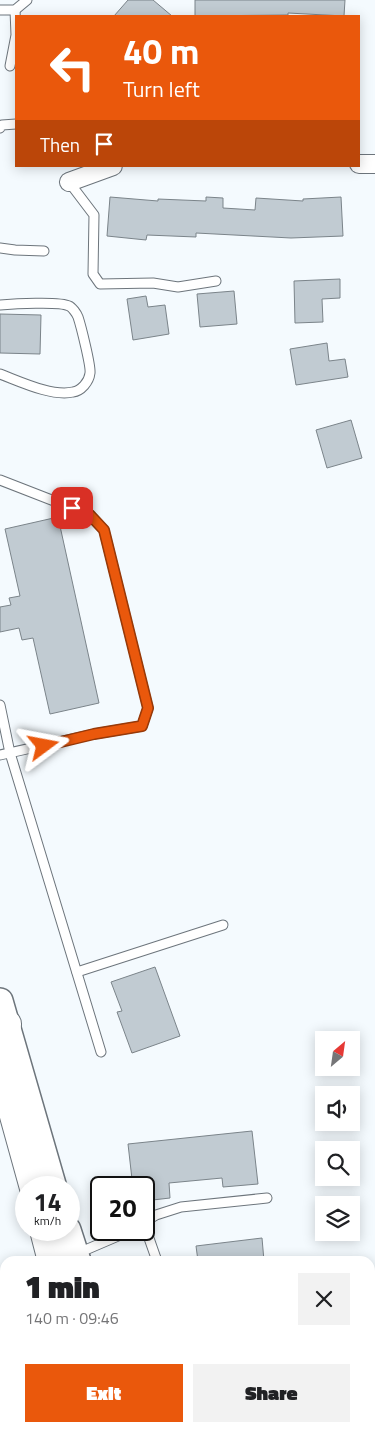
<!DOCTYPE html>
<html lang="en">
<head>
<meta charset="utf-8">
<style>
  :root { --surface:#fff; --page:#f2f2f2; --text:#202124; --muted:#757577; --accent:#ea580c }
  body { margin:0; font-family:"Titillium Web",sans-serif; background:var(--page); color:var(--text); height:100vh; display:flex; flex-direction:column; font-size:19px; white-space:nowrap }
  * { box-sizing:border-box; margin:0 }
  p { font-size:16px; color:var(--muted) }
  .icon { flex:none; width:28px; height:28px; fill:none; stroke:currentColor; stroke-width:2; stroke-linecap:round; stroke-linejoin:round }
  .map { position:relative; flex:1; overflow:hidden }
  .side { position:absolute; left:0px; top:1256px; width:375px; height:176px; display:flex; flex-direction:column; background:var(--surface); border-radius:15px 15px 0 0; box-shadow:0 2px 12px #0003 }
  .side>* { flex:none }
  .guide { position:absolute; left:15px; top:15px; width:345px; height:152px; border-radius:0px; box-shadow:0 2px 12px #0003; background:#ea580c; color:#fff; overflow:hidden }
  .needle { width:32px; rotate:29deg }
  .controls { position:absolute; left:315px; top:1031px; display:grid; gap:10px }
  .controls a { display:grid; place-items:center; width:45px; height:45px; border-radius:0px; background:var(--surface); box-shadow:0 2px 12px #0003; font-size:25px }
  .speed { position:absolute; left:15px; top:1176px; display:flex; gap:10px; font-size:25px; font-weight:700; text-align:center }
  .speed>* { display:grid; place-content:center; width:65px; height:65px; border-radius:50%; background:var(--surface); box-shadow:0 2px 12px #0003; line-height:1 }
  .speed small { font-size:12px; font-weight:400 }
  .speed .limit { border:2px solid #111; border-radius:8px; background:#fff; color:#111 }
  .pin { position:absolute; display:grid; place-items:center; width:42px; height:42px; color:#fff; margin:-21px; border-radius:10px; box-shadow:0 2px 8px #0006 }
  .me { position:absolute; width:55px; margin:-28px; rotate:77deg; stroke-linejoin:round; filter:drop-shadow(0 0 4px #0008) }
  .turn { display:flex; align-items:center; gap:18px; height:105px; padding:0 25px; font-size:22px }
  .turn .icon { width:65px; height:65px; stroke-width:2.5 }
  .turn b { display:block; font-size:35px; line-height:42px }
  .then { display:flex; align-items:center; height:48px; padding:0 25px; background:#0003; gap:10px; font-size:19px }
  .round { display:grid; place-items:center; flex:none; width:52px; height:52px; border-radius:0px; background:var(--page) }
  .summary { display:flex; align-items:center; justify-content:space-between; height:85px; padding:0 25px }
  h1 { font-size:30px; font-weight:800; line-height:38px }
  .cta { display:flex; gap:10px; margin-top:auto; padding:10px 25px }
  .cta a { flex:1; height:58px; border-radius:0px; background:var(--accent); color:#fff; font-size:20px; font-weight:800; line-height:58px; text-align:center }
  .cta a+a { background:var(--page); color:var(--text) }
  .map>svg:first-child { display:block }
  .building { fill:#c1cbd2; stroke:#7b848a }
  .lines { fill:none; stroke-linecap:round; stroke-linejoin:round }
  .lane-casing { stroke:#6d757c; stroke-width:11 }
  .street-casing { stroke:#6d757c; stroke-width:20 }
  .secondary-casing { stroke:#6d757c; stroke-width:28 }
  .highway-casing { stroke:#6d757c; stroke-width:30 }
  .lane { stroke:#fff; stroke-width:9 }
  .street { stroke:#fff; stroke-width:18 }
  .secondary { stroke:#fff; stroke-width:25 }
  .highway { stroke:#fff; stroke-width:28 }
  .route-casing { stroke:#983908; stroke-width:12 }
  .route { stroke:#ea580c; stroke-width:9 }
</style>
</head>
<body>
<div class="map">
<svg width="375" height="1432" viewBox="0 0 375 1432">
  <rect width="100%" height="100%" fill="#f4fafe"/>
  <g class="building">
    <path d="M128,0H153L172,16H114Z"/>
    <path d="M195,0H345L344,16L288,13V15L195,16Z"/>
    <path d="M110,197L158,201V199L206,201V197L223,198V208L255,210L256,198L303,201V199L341,197L343,236L291,238L196,233V237L147,235L146,240L107,236Z"/>
    <path d="M340,279V298L322,299L323,322L295,323L294,281Z"/>
    <path d="M234,291L237,324L200,327L197,294Z"/>
    <path d="M146,296L148,307L165,305L169,334L133,340L127,299Z"/>
    <path d="M0,314L41,315L40,354L0,353Z"/>
    <path d="M327,343L329,361L345,359L348,377L296,385L290,349Z"/>
    <path d="M351,420L362,458L327,468L316,430Z"/>
    <path d="M58,517L99,703L50,714L33,638L22,640L19,628L0,632V607L11,605L9,598L20,596L5,529Z"/>
    <path d="M155,967L180,1036L132,1053L117,1012L122,1011L111,982Z"/>
    <path d="M252,1131L258,1184L223,1187L222,1178L169,1183L170,1198L144,1201V1188H133L128,1144Z"/>
    <path d="M262,1238L264,1261H198L196,1246Z"/>
  </g>
  <g class="lines">
    <defs>
      <g id="lane">
        <path d="M0,10H15L27,0"/>
        <path d="M10,66L16,35L15,10"/>
        <path d="M0,128L2,125L16,124"/>
        <path d="M69,182L94,215L93,274L100,284L153,283L178,287L216,281"/>
        <path d="M0,248L15,250L44,251"/>
        <path d="M0,305C12,304 60,301 69,306C72,307 77,314 78,317C81,326 91,366 90,373C89,382 81,391 73,392C52,397 19,381 0,374"/>
        <path d="M0,480L90,515L104,530L148,708L142,726L94,734L0,755"/>
        <path d="M0,705L10,753L101,1052"/>
        <path d="M77,972L223,925"/>
        <path d="M144,1222L156,1215L181,1207L267,1198"/>
        <path d="M144,1224L157,1261"/>
        <path d="M76,1254L132,1230"/>
        <path d="M370,1401L375,1399"/>
        <path d="M213,1428L214,1432"/>
        <path d="M305,1432L309,1428"/>
        <path d="M348,1432L351,1428"/>
      </g>
      <g id="street">
        <path d="M359,164H375"/>
        <path d="M69,182L113,166"/>
      </g>
      <g id="secondary">
        <path d="M0,1001L54,1188"/>
        <path d="M68,1230L78,1261"/>
        <path d="M135,1428L136,1432"/>
      </g>
      <g id="highway">
        <path d="M7,1024L3,1076L34,1188"/>
        <path d="M44,1230L52,1261"/>
        <path d="M0,1290L5,1306"/>
        <path d="M44,1428L45,1432"/>
        <path d="M94,1428L95,1432"/>
      </g>
    </defs>
    <use href="#lane" class="lane-casing"/>
    <use href="#street" class="street-casing"/>
    <use href="#secondary" class="secondary-casing"/>
    <use href="#highway" class="highway-casing"/>
    <use href="#lane" class="lane"/>
    <use href="#street" class="street"/>
    <use href="#secondary" class="secondary"/>
    <use href="#highway" class="highway"/>
  </g>
  <g class="lines">
    <defs>
      <path id="route" d="M44,746L94,734L142,726L148,708L104,530L90,515L72,508"/>
    </defs>
    <use href="#route" class="route-casing"/>
    <use href="#route" class="route"/>
  </g>
</svg>
<div class="controls">
<a><svg class="needle" viewBox="-14 -14 28 28"><path d="M0-13l5 13h-10z" fill="#e53935"/><path d="M0 13l5-13h-10z" fill="#757577"/></svg></a>
<a><svg class="icon" aria-label="sound" viewBox="0 0 24 24"><path d="M4 9h4l5-4v14l-5-4H4zM17 9q2 3 0 6"/></svg></a>
<a><svg class="icon" aria-label="search" viewBox="0 0 24 24"><circle cx="10" cy="10" r="6"/><path d="M15 15l6 6"/></svg></a>
<a><svg class="icon" aria-label="layers" viewBox="0 0 24 24"><path d="M12 4l9 5-9 5-9-5zM3 14l9 5 9-5"/></svg></a>
</div>
<div class="speed"><div>14<small>km/h</small></div><div class="limit">20</div></div>
<div class="pin" style="left:72px;top:508px;background:#d93025"><svg class="icon" aria-label="arrive" viewBox="0 0 24 24"><path d="M6 21V4h12l-3 4 3 4H6"/></svg></div>
<svg class="me" style="left:44px;top:746px" viewBox="-20 -20 40 40"><path d="M0-17L14 15 0 8-14 15z" fill="#ea580c" stroke="#fff" stroke-width="4"/></svg>
<div class="guide">
<div class="turn"><svg class="icon" aria-label="left" viewBox="0 0 24 24"><path d="M17 20v-9H6M10 6l-5 5 5 5"/></svg><div><b>40 m</b>Turn left</div></div>
<div class="then">Then<svg class="icon" aria-label="arrive" viewBox="0 0 24 24"><path d="M6 21V4h12l-3 4 3 4H6"/></svg></div>
</div>
<section class="side">
<div class="summary"><div><h1>1 min</h1><p>140 m · 09:46</p></div><a class="round"><svg class="icon" aria-label="close" viewBox="0 0 24 24"><path d="M6 6l12 12M18 6L6 18"/></svg></a></div>
<div class="cta"><a>Exit</a><a>Share</a></div>
</section>
</div>
</body>
</html>
